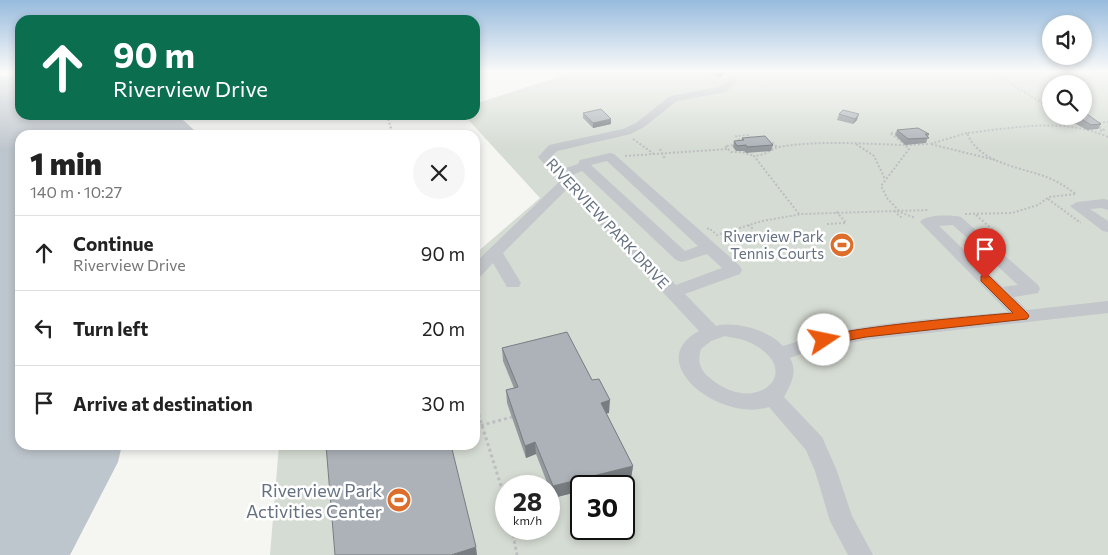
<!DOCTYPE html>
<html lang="en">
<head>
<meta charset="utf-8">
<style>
  :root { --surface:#fff; --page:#f6f6f6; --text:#222; --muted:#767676; --line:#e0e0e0 }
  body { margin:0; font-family:Commissioner,sans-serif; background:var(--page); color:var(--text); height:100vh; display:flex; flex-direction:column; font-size:19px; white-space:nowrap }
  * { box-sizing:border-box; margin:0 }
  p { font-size:16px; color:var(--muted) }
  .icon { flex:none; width:28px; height:28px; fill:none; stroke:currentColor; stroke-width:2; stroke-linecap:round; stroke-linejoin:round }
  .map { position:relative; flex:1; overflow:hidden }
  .panel { position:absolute; left:15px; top:130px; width:465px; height:320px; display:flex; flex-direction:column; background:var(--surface); border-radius:15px; box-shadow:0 2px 8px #0003 }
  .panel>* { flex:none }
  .guide { position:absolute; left:15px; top:15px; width:465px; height:105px; border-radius:15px; box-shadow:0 2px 8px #0003; background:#0b6e4f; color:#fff; overflow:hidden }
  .buttons { position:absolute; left:1042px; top:15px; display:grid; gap:10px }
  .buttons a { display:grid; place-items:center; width:50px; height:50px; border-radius:50%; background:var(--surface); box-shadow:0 2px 8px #0003; font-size:25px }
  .speed { position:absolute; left:495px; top:475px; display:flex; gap:10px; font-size:25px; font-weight:700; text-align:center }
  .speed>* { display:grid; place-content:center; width:65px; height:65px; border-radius:50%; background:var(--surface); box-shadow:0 2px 8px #0003; line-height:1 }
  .speed small { font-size:12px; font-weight:400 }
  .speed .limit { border:2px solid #111; border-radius:8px; background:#fff; color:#111 }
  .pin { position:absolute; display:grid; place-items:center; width:42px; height:42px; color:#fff; margin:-51px -21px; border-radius:50% 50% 50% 0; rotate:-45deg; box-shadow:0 0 5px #0007 }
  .pin .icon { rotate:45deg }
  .me { position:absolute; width:55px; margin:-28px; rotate:79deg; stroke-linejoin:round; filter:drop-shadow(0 0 4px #0008) }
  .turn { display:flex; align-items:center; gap:18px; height:105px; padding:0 15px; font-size:22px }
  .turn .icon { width:65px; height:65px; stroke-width:2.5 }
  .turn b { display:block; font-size:35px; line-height:42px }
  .round { display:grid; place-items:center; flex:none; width:52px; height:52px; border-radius:26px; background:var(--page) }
  .head { display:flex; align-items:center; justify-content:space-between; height:85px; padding:0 15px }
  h1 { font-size:30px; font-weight:800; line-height:38px }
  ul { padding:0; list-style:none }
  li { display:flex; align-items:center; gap:15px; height:75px; padding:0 15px; border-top:1px solid var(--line) }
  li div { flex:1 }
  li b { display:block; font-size:19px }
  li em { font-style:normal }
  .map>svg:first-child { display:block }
  .green { fill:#d5dcd3; fill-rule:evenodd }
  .water { fill:#bec6cd }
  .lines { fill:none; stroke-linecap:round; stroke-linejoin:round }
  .path-far1 { stroke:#bdbec1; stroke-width:2; stroke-dasharray:2 2; stroke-linecap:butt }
  .path { stroke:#bdbec1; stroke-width:3; stroke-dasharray:3 3; stroke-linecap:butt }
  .minor { fill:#c3c6ca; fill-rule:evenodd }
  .wall { fill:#94999e }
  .shaded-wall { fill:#787d81 }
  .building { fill:#acb2b8; stroke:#787d81 }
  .route { fill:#ea580c; stroke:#983908 }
  .labels { text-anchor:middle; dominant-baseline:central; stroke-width:5; stroke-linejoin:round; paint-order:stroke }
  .street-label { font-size:15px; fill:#657182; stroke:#fff }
  .poi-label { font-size:15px; fill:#657182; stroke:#fff; text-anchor:end }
  .near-poi-label { font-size:18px; fill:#657182; stroke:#fff; text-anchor:end }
</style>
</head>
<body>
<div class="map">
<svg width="1108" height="555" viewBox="0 0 1108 555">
  <rect width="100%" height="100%" fill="#f5f5f2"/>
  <path class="green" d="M573,72H1108V555H270L279,445H475V254L540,198L464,115H475V104ZM1051,84H1084V116H1051ZM506,486H549V529H506ZM581,486H624V529H581Z"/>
  <path class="water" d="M20,74V115H183V120L194,130V135H20V445H122L118,462L70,555H0V76L17,77Z"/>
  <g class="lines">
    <g class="path-far1">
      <path d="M995,72L996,75L1051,108"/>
      <path d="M387,115L393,135"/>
      <path d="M1099,123L1108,122"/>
      <path d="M1099,124L1098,127L1104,130L1099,131"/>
      <path d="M897,133H890L904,144"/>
      <path d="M967,133L930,144L995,160"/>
      <path d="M751,138L749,135L736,136L740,141L736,145L725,146L731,152H742L754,156"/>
      <path d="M633,139L654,154"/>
      <path d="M768,143H773L777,147"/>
      <path d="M856,144L874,156L885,179"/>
      <path d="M660,149L665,159"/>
      <path d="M625,156L728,149"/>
      <path d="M1048,199L1081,223"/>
      <path d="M894,211L902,218"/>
      <path d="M897,211L915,218"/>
      <path d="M899,211L887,198L881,186L909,149L905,145L930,144"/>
      <path d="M799,214L754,156C767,155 770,149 779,147C818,140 866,144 905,145"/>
      <path d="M965,214L1012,213L1038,205L1049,197L1076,194C1067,188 1059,182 1049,178C1022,167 979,164 967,133C1015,128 1062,117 1108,137"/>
      <path d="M976,215L993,230"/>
      <path d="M827,224L846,223L836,211"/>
      <path d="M748,225L752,228L751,231"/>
      <path d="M707,229L709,228L717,235L762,221L802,214L928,210"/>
    </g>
    <g class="path">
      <path d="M475,403L506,502"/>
      <path d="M475,427L512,417"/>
      <path d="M512,529L517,555"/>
    </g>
    <g class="minor">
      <path d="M733,78L738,81L726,92L677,101L644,127L631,134L557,151L551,157L563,169L578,164L580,160L610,153L614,154L740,266L742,270L740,274L685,294L716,326C735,321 769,330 783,346C855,322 933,319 1008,312L920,222C926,214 951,215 961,217L1038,285L1040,289L1038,293L1014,297L1027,310L1108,301V313L866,340L812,350L790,358C798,372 791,384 784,397L822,437L837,471L852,516L873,555H848L830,521L815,471L806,450L769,407C721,423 641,362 699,331L567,189L503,253L521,283L519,287H507L493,263L481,276L475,277V263L560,181L538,157L549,145L623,129L636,123L670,96L719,87ZM607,161L698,246L685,251L591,165ZM582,171L676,260L682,262L707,254L722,268L676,285L570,176ZM953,225L1018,285L1003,287L939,226ZM725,336C733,338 744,339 751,343C807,371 756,417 711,379C700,371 697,361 701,349L711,341Z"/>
      <path d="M1104,199L1108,200V210L1101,208L1090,209L1108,221V232L1103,231L1070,206L1077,202Z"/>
    </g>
  </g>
  <g class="wall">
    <path d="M707,72H726L720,77L706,73Z"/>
    <path d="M843,110L857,120L853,124L837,120L839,114Z"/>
    <path d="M583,113L611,119V124L593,128L583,118Z"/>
    <path d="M1063,116H1084L1101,124L1098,129L1087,130L1076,124H1066L1060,121Z"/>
    <path d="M897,130L929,134L926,143L905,145L895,135Z"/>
    <path d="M742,138L773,145L771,151L746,153L744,151H736L733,147L734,141H741Z"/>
    <path d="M502,348L609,413H606L633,466L631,478L581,486V491L553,498L536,454L526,458L507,403L506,390L514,388L503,361Z"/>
  </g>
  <g class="shaded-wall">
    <path d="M721,72H726L720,77Z"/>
    <path d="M859,114L857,120L853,124L855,119Z"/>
    <path d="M611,119V124L593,128V123Z"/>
    <path d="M610,400L609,413L600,415L601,403Z"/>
    <path d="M535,442L536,454L526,458L525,446Z"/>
    <path d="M633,466L631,478L599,486H581V491L553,498V486Z"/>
    <path d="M476,547L477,555H451Z"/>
  </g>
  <g class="building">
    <path d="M601,109L611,119L593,123L583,113Z"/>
    <path d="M843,110L859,114L855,119L839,114Z"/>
    <path d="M1084,112L1101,124L1091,125L1080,118L1070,119L1065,116H1084Z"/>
    <path d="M918,128L929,134H925L929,138L908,139L897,130Z"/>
    <path d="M765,136L773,145L747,147L746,145L737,146L734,141L744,140L742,138Z"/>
    <path d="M567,332L592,380L599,379L610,400L601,403L633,466L553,486L535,442L525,446L506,390L518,387L502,348Z"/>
    <path d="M326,445H451L476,547L451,555H335Z"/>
  </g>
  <linearGradient id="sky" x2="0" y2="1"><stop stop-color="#97bbdd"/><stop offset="0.48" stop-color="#fafaf9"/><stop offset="1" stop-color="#fafaf9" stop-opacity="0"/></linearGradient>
  <rect width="1108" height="149" fill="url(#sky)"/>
  <path class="route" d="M985,275L989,276L1027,313L1029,316L1027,319L866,337L824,345L817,340C824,329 988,315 1013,313L981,281V276Z"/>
  <defs>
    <symbol id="stadium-disc" viewBox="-11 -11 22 22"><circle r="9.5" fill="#dc6d2b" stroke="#fff"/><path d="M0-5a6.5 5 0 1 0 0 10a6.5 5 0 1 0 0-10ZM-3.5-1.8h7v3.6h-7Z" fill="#fff"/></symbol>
  </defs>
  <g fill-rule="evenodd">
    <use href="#stadium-disc" x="828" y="231" width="28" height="28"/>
    <use href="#stadium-disc" x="385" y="486" width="28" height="28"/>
  </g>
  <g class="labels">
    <g class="street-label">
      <text transform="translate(608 223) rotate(47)">RIVERVIEW PARK DRIVE</text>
    </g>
    <g class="poi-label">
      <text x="824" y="236">Riverview Park<tspan x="824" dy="17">Tennis Courts</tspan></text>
    </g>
    <g class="near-poi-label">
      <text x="382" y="490">Riverview Park<tspan x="382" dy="21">Activities Center</tspan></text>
    </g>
  </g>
</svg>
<div class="buttons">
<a><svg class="icon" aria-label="sound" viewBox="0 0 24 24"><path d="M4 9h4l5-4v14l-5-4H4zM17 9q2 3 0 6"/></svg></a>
<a><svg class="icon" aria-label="search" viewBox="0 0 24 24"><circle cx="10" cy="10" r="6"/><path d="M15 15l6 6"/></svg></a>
</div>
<div class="speed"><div>28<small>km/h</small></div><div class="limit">30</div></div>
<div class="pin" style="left:985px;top:279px;background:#d93025"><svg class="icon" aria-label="arrive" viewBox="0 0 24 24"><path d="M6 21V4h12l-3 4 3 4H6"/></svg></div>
<svg class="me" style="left:824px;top:340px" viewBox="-20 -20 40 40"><circle r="19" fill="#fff"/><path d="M0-13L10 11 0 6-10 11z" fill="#ea580c"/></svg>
<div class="guide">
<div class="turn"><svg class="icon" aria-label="ahead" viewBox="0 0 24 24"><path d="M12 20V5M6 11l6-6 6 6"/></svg><div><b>90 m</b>Riverview Drive</div></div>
</div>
<section class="panel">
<div class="head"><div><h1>1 min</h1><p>140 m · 10:27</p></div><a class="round"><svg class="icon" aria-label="close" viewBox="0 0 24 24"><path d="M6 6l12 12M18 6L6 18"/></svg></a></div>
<ul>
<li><svg class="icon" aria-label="ahead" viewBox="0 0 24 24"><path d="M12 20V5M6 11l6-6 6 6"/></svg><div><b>Continue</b><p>Riverview Drive</p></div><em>90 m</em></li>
<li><svg class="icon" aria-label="left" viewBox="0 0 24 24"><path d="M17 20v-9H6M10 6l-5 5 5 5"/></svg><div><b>Turn left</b></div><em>20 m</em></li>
<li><svg class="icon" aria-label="arrive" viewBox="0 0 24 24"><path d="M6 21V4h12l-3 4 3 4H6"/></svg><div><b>Arrive at destination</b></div><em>30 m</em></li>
</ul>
</section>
</div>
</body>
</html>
